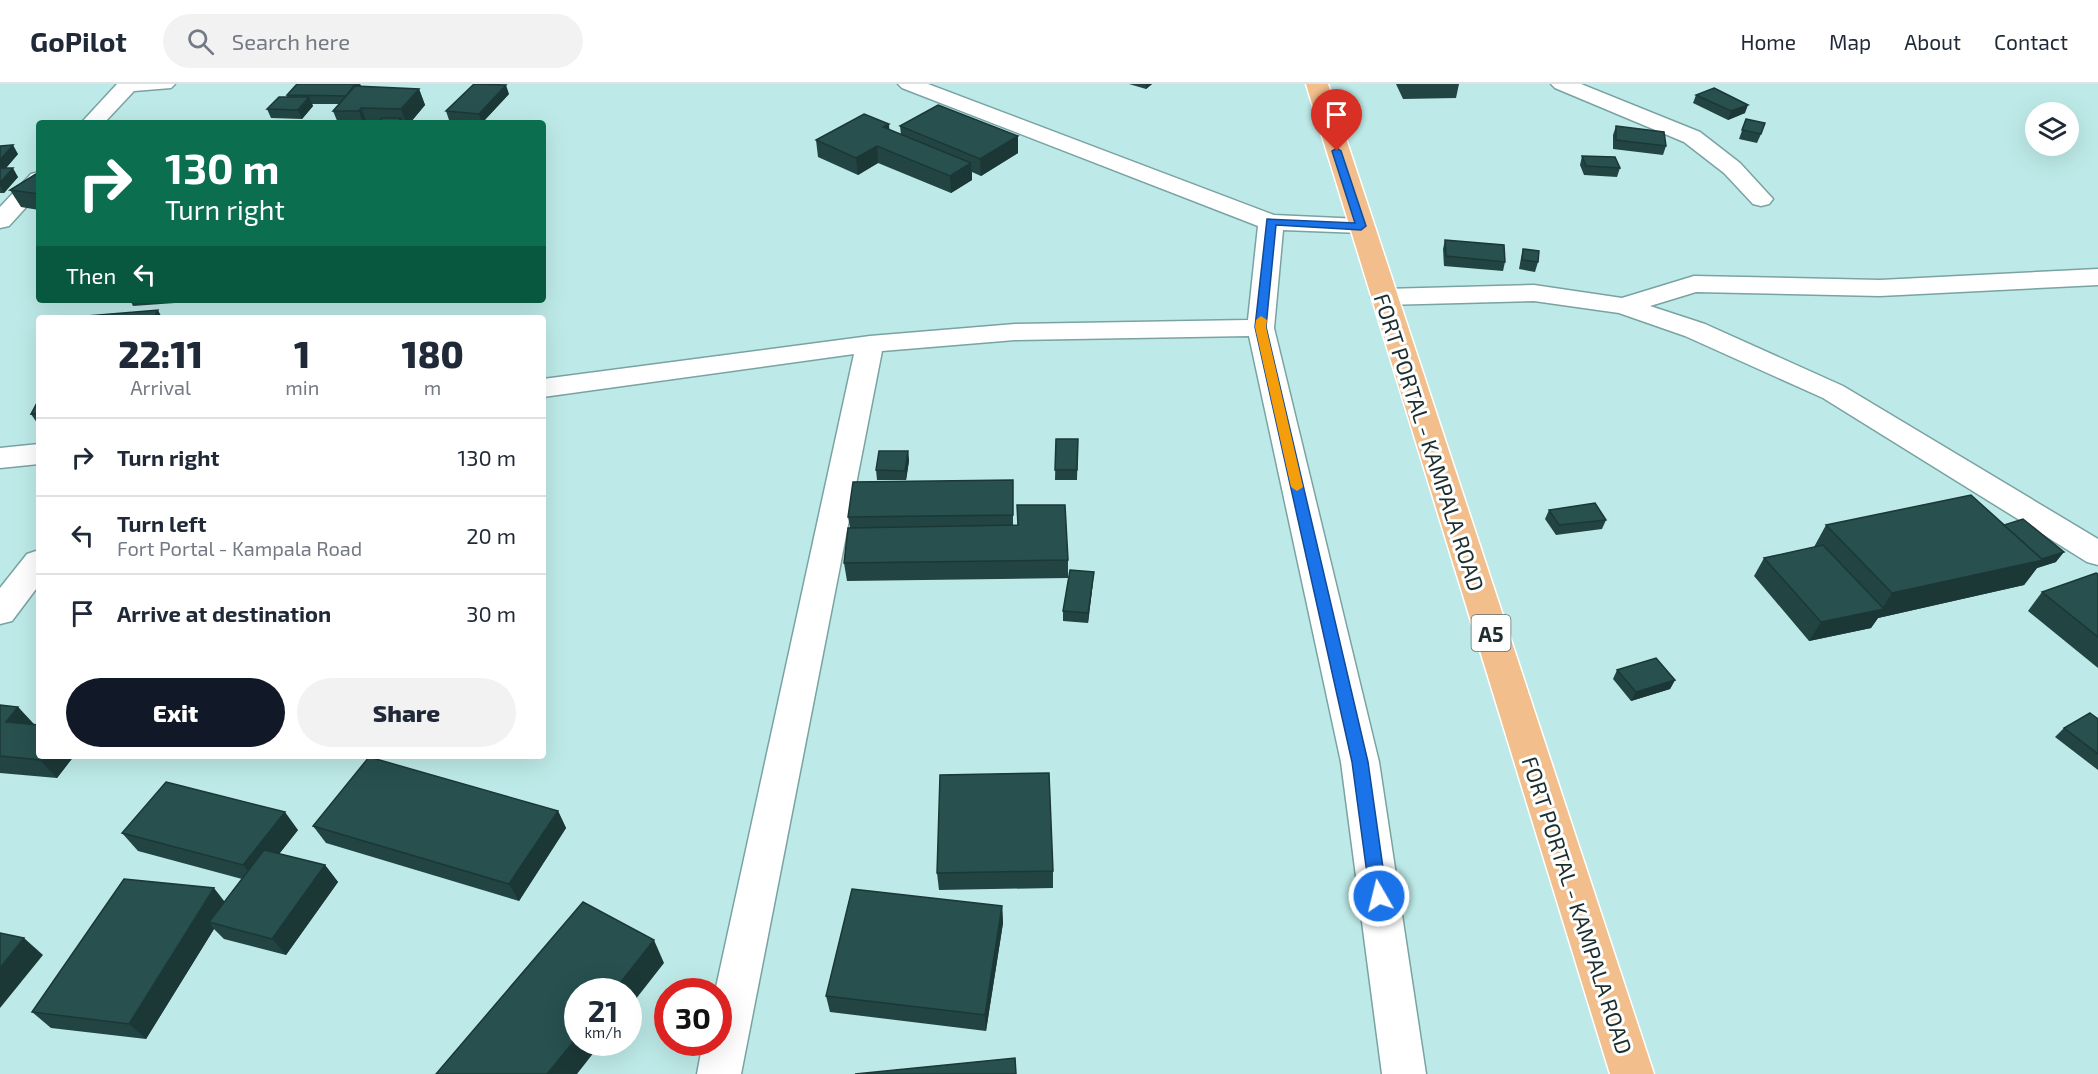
<!DOCTYPE html>
<html lang="en">
<head>
<meta charset="utf-8">
<style>
  :root { --surface:#fff; --page:#f2f2f3; --text:#1f2937; --muted:#747a83; --line:#e0e1e3; --accent:#111827 }
  body { margin:0; font-family:"Exo 2",sans-serif; background:var(--page); color:var(--text); height:100vh; display:flex; flex-direction:column; font-size:22px; white-space:nowrap }
  * { box-sizing:border-box; margin:0 }
  p { font-size:20px; color:var(--muted) }
  .icon { flex:none; width:33px; height:33px; fill:none; stroke:currentColor; stroke-width:2; stroke-linecap:round; stroke-linejoin:round }
  .map { position:relative; flex:1; overflow:hidden }
  .details { position:absolute; left:36px; top:231px; width:510px; height:444px; display:flex; flex-direction:column; background:var(--surface); border-radius:6px; box-shadow:0 6px 24px #0002 }
  .details>* { flex:none }
  .hud { position:absolute; left:36px; top:36px; width:510px; height:183px; border-radius:6px; box-shadow:0 6px 24px #0002; background:#0b6e4f; color:#fff; overflow:hidden }
  .buttons { position:absolute; left:2025px; top:18px; display:grid; gap:12px }
  .buttons a { display:grid; place-items:center; width:54px; height:54px; border-radius:50%; background:var(--surface); box-shadow:0 6px 24px #0002; font-size:30px }
  .speed { position:absolute; left:564px; top:894px; display:flex; gap:12px; font-size:30px; font-weight:700; text-align:center }
  .speed>* { display:grid; place-content:center; width:78px; height:78px; border-radius:50%; background:var(--surface); box-shadow:0 6px 24px #0002; line-height:1 }
  .speed small { font-size:15px; font-weight:400 }
  .speed .limit { border:9px solid #d22; background:#fff; color:#111 }
  .pin { position:absolute; display:grid; place-items:center; width:51px; height:51px; color:#fff; margin:-62px -26px; border-radius:50% 50% 50% 0; rotate:-45deg; box-shadow:0 0 6px #0007 }
  .pin .icon { rotate:45deg }
  .me { position:absolute; width:66px; margin:-33px; rotate:352deg; stroke-linejoin:round; filter:drop-shadow(0 0 4px #0008) }
  .turn { display:flex; align-items:center; gap:21px; height:126px; padding:0 30px; font-size:27px }
  .turn .icon { width:78px; height:78px; stroke-width:2.5 }
  .turn b { display:block; font-size:42px; line-height:51px }
  .then { display:flex; align-items:center; height:57px; padding:0 30px; background:#0003; gap:12px; font-size:22px }
  .eta { display:flex; justify-content:space-evenly; align-items:center; height:102px; text-align:center }
  .eta b { font-size:36px; font-weight:800; line-height:42px }
  .action { display:flex; gap:12px; margin-top:auto; padding:12px 30px }
  .action a { flex:1; height:69px; border-radius:36px; background:var(--accent); color:#fff; font-size:24px; font-weight:800; line-height:69px; text-align:center }
  .action a+a { background:var(--page); color:var(--text) }
  ul { padding:0; list-style:none }
  li { display:flex; align-items:center; gap:18px; height:78px; padding:0 30px; border-top:2px solid var(--line) }
  li div { flex:1 }
  li b { display:block; font-size:22px }
  li em { font-style:normal }
  header { display:flex; align-items:center; gap:36px; box-sizing:border-box; height:84px; padding:0 30px; background:var(--surface); border-bottom:2px solid var(--line) }
  header strong { font-size:28px }
  nav { display:flex; gap:33px; margin-inline-start:auto; font-size:21px }
  .search { width:420px; height:54px; background:var(--page); display:flex; align-items:center; gap:15px; box-sizing:border-box; padding:0 21px; border-radius:33px; color:var(--muted); font-size:22px }
  .map>svg:first-child { display:block }
  .lines { fill:none; stroke-linecap:round; stroke-linejoin:round }
  .minor-casing { stroke:#79a3a2; stroke-width:3 }
  .major-casing { stroke:#fff; stroke-width:3 }
  .minor { fill:#fff; fill-rule:evenodd }
  .major { fill:#f1be8c; fill-rule:evenodd }
  .wall { fill:#224544 }
  .shaded-wall { fill:#1b3837 }
  .building { fill:#27504f; stroke:#1b3837; stroke-width:1.5 }
  .route { fill:#1a73e8; stroke:#114b97; stroke-width:1.5 }
  .slow { fill:#f59e0b }
  .labels { text-anchor:middle; dominant-baseline:central; stroke-width:6; stroke-linejoin:round; paint-order:stroke }
  .shield { fill:#fff; stroke:#616d6d; stroke-width:1.5 }
  .shield-label { font-size:21px; font-weight:bold; fill:#1d2e2e }
  .street-label { font-size:22px; fill:#1d2e2e; stroke:#fff }
</style>
</head>
<body>
<header>
<strong>GoPilot</strong>
<div class="search"><svg class="icon" aria-label="search" viewBox="0 0 24 24"><circle cx="10" cy="10" r="6"/><path d="M15 15l6 6"/></svg>Search here</div>
<nav><a>Home</a><a>Map</a><a>About</a><a>Contact</a></nav>
</header>
<div class="map">
<svg width="2098" height="990" viewBox="0 0 2098 990">
  <rect width="100%" height="100%" fill="#bdeae8"/>
  <g class="lines">
    <defs>
      <g id="minor">
        <path d="M117,0H175L171,4L134,7L104,39H81Z"/>
        <path d="M898,0H928L1274,131L1361,135L1370,137L1373,142L1370,147L1361,149L1283,146L1274,244L1379,678L1426,990H1382L1341,678L1249,252L1015,256L882,267L741,990H697L703,958H718V908H715L854,270L543,313V295L870,252L1015,240L1248,236L1258,142L902,4Z"/>
        <path d="M1551,0H1581L1700,48L1740,79L1773,115L1769,120L1761,122L1753,120L1724,89L1684,58L1555,4Z"/>
        <path d="M39,88V109L9,142L0,144V123L31,90Z"/>
        <path d="M2098,185V201L1880,212L1696,208L1650,222L1705,240L1843,302L2098,455V481L2087,478L1823,314L1685,252L1619,229L1534,217L1384,221L1375,219L1371,213L1375,207L1384,205L1534,201L1622,214L1694,192L1880,196Z"/>
        <path d="M39,360V380L0,384V364Z"/>
        <path d="M39,466V501L12,537L0,540V504L27,470Z"/>
      </g>
      <path id="major" d="M1306,0H1328L1654,990H1610Z"/>
    </defs>
    <use href="#minor" class="minor-casing"/>
    <use href="#major" class="major-casing"/>
    <use href="#minor" class="minor"/>
    <use href="#major" class="major"/>
  </g>
  <g class="wall">
    <path d="M297,0H360L361,3L419,5L425,21L410,39H338L333,27L339,20H312L313,22L302,35L271,34L267,25L287,13V11Z"/>
    <path d="M1129,0H1152L1146,5Z"/>
    <path d="M1396,0H1459L1456,14L1403,15Z"/>
    <path d="M509,10L482,39L449,36L446,27Z"/>
    <path d="M1696,11L1745,29L1728,36L1693,19Z"/>
    <path d="M1746,35L1761,50L1757,59L1739,55Z"/>
    <path d="M900,42L1018,69L981,92L972,88V96L951,109L878,79L858,91L818,73L816,56L889,46L901,51Z"/>
    <path d="M1616,42L1666,62L1663,71L1613,65V51Z"/>
    <path d="M0,62L18,70L6,84L18,93L4,109H0Z"/>
    <path d="M1582,72L1620,84L1617,93L1584,91L1580,81Z"/>
    <path d="M39,88V126L21,123L10,106Z"/>
    <path d="M1445,156L1505,178L1503,187L1444,182L1443,165Z"/>
    <path d="M1523,165L1538,178L1535,188L1519,185L1521,174Z"/>
    <path d="M130,216H217L133,222Z"/>
    <path d="M233,216H254L234,218Z"/>
    <path d="M39,315V342L31,330Z"/>
    <path d="M1056,355H1078L1077,396H1055Z"/>
    <path d="M908,367L909,377L906,396H877L876,386Z"/>
    <path d="M1013,396V441L1068,476V494L847,497L844,479L850,443L848,433Z"/>
    <path d="M1549,426L1606,436L1602,445L1556,451L1545,435Z"/>
    <path d="M1826,441H2004L2056,478L2037,484L2024,501L1878,534L1871,544L1809,557L1754,492L1764,474L1814,463Z"/>
    <path d="M2098,490V584L2028,527L2042,508Z"/>
    <path d="M1093,498L1088,539L1063,537V527Z"/>
    <path d="M1617,586L1675,596L1670,605L1631,617L1613,595Z"/>
    <path d="M0,621L18,623L34,640L39,672H74L57,694L0,689Z"/>
    <path d="M2098,635V686L2055,653L2064,644Z"/>
    <path d="M558,727L566,744L519,817L326,759L313,742Z"/>
    <path d="M298,746L279,770L325,781L338,798L286,871L224,855L214,845L146,955L51,944L32,928L225,817L242,795L138,767L122,749Z"/>
    <path d="M1053,787V804L939,806L937,789Z"/>
    <path d="M1002,822L1003,839L986,947L830,928L826,912Z"/>
  </g>
  <g class="shaded-wall">
    <path d="M355,0H360L362,4L346,12Z"/>
    <path d="M1146,0H1152L1146,5Z"/>
    <path d="M506,1L509,10L482,39L479,30Z"/>
    <path d="M419,5L425,21L410,39H406L401,25Z"/>
    <path d="M309,13L313,22L302,35L298,26Z"/>
    <path d="M1748,21L1745,29L1728,36L1731,27Z"/>
    <path d="M361,24L367,39H363L359,27Z"/>
    <path d="M401,34L403,39H397Z"/>
    <path d="M889,40L890,57L883,43Z"/>
    <path d="M1018,52V69L981,92L980,75Z"/>
    <path d="M13,61L18,70L0,91V76Z"/>
    <path d="M877,62L878,79L858,91L856,74Z"/>
    <path d="M971,79L972,96L951,109L950,92Z"/>
    <path d="M13,84L18,93L4,109L0,102V99Z"/>
    <path d="M158,226L162,234H154Z"/>
    <path d="M908,367L909,377L906,396L905,387Z"/>
    <path d="M2064,468L2056,478L2037,484L2024,501L1878,534L1871,544L1809,557L1821,538L1881,526L1892,509Z"/>
    <path d="M1094,488L1093,498L1088,539V529Z"/>
    <path d="M1675,596L1670,605L1631,617L1636,608Z"/>
    <path d="M18,623L34,641L6,638Z"/>
    <path d="M44,672H74L57,694L40,676Z"/>
    <path d="M558,727L566,744L519,817L509,800Z"/>
    <path d="M285,728L298,746L257,798L243,781Z"/>
    <path d="M325,781L338,798L286,871L272,855Z"/>
    <path d="M214,804L228,822L209,838L214,845L146,955L129,940Z"/>
    <path d="M1002,822L1003,839L986,947L985,931Z"/>
    <path d="M24,854L43,871L0,924V884Z"/>
    <path d="M654,856L664,879L628,925V908H613Z"/>
    <path d="M578,952V958H602L577,990H547Z"/>
  </g>
  <g class="building">
    <path d="M297,0H355L346,12L287,11Z"/>
    <path d="M474,0L506,1L479,30L446,27Z"/>
    <path d="M355,2L419,5L401,25L361,24L359,27H333Z"/>
    <path d="M1714,4L1748,21L1731,27L1696,11Z"/>
    <path d="M279,13H309L298,26L267,25Z"/>
    <path d="M938,21L1018,52L980,75L900,42Z"/>
    <path d="M864,30L889,40L883,43L971,79L950,92L877,62L856,74L816,56Z"/>
    <path d="M382,34H401L397,39H378Z"/>
    <path d="M1746,35L1765,39L1761,50L1742,46Z"/>
    <path d="M1616,42L1664,48L1666,62L1616,56Z"/>
    <path d="M13,61L0,76V62Z"/>
    <path d="M1582,72L1615,73L1620,84L1586,82Z"/>
    <path d="M0,84H13L0,99Z"/>
    <path d="M39,88V110L10,106Z"/>
    <path d="M1445,156L1504,161L1505,178L1446,172Z"/>
    <path d="M1523,165L1539,167L1538,178L1522,176Z"/>
    <path d="M158,226L154,234H86L87,232Z"/>
    <path d="M39,315V329L31,330Z"/>
    <path d="M1056,355H1078L1077,386H1055Z"/>
    <path d="M879,367H908L905,387L876,386Z"/>
    <path d="M1013,396V431L848,433L853,398Z"/>
    <path d="M1971,411L2043,476L1892,509L1826,441Z"/>
    <path d="M1595,419L1606,436L1559,441L1549,426Z"/>
    <path d="M1017,421H1065L1068,476L844,479L848,444L1018,441Z"/>
    <path d="M2023,435L2064,468L2042,475L2004,441Z"/>
    <path d="M1823,461L1884,525L1821,538L1764,474Z"/>
    <path d="M1070,486L1094,488L1088,529L1063,527Z"/>
    <path d="M2096,489L2098,490V553L2042,508Z"/>
    <path d="M1656,574L1675,596L1636,608L1617,586Z"/>
    <path d="M0,621L18,623L6,638L39,641V672H44L40,676L0,672Z"/>
    <path d="M2090,629L2098,635V670L2064,644Z"/>
    <path d="M369,673L558,727L509,800L313,742Z"/>
    <path d="M1049,689L1053,787L937,789L940,691Z"/>
    <path d="M166,698L285,728L243,781L122,749Z"/>
    <path d="M264,766L325,781L272,855L209,838Z"/>
    <path d="M124,795L214,804L129,940L32,928Z"/>
    <path d="M852,805L1002,822L985,931L826,912Z"/>
    <path d="M583,818L654,856L613,908H578V952L547,990H436Z"/>
    <path d="M0,849L24,854L0,884Z"/>
    <path d="M1015,974L1016,990H855Z"/>
  </g>
  <path class="route" d="M1337,64L1341,67L1366,142L1361,146L1276,141L1266,243L1368,678L1387,812L1385,817L1379,819L1373,817L1370,812L1352,678L1255,243L1267,135L1355,139L1332,67Z"/>
  <path class="slow" d="M1261,232L1267,236L1266,243L1303,403L1297,407L1291,403L1255,243L1256,236Z"/>
  <g class="labels">
    <rect class="shield" x="1471.5" y="531" width="39" height="36" rx="4.5"/>
    <g class="shield-label">
      <text x="1491" y="549">A5</text>
    </g>
    <g class="street-label">
      <text transform="translate(1430 358) rotate(72)">FORT PORTAL - KAMPALA ROAD</text>
      <text transform="translate(1578 821) rotate(72)">FORT PORTAL - KAMPALA ROAD</text>
    </g>
  </g>
</svg>
<div class="buttons">
<a><svg class="icon" aria-label="layers" viewBox="0 0 24 24"><path d="M12 4l9 5-9 5-9-5zM3 14l9 5 9-5"/></svg></a>
</div>
<div class="speed"><div>21<small>km/h</small></div><div class="limit">30</div></div>
<div class="pin" style="left:1337px;top:67px;background:#d93025"><svg class="icon" aria-label="arrive" viewBox="0 0 24 24"><path d="M6 21V4h12l-3 4 3 4H6"/></svg></div>
<svg class="me" style="left:1379px;top:812px" viewBox="-20 -20 40 40"><circle r="17" fill="#1a73e8" stroke="#fff" stroke-width="3"/><path d="M0-11L8 9 0 5-8 9z" fill="#fff"/></svg>
<div class="hud">
<div class="turn"><svg class="icon" aria-label="right" viewBox="0 0 24 24"><path d="M7 20v-9h11M14 6l5 5-5 5"/></svg><div><b>130 m</b>Turn right</div></div>
<div class="then">Then<svg class="icon" aria-label="left" viewBox="0 0 24 24"><path d="M17 20v-9H6M10 6l-5 5 5 5"/></svg></div>
</div>
<section class="details">
<div class="eta">
<div><b>22:11</b><p>Arrival</p></div>
<div><b>1</b><p>min</p></div>
<div><b>180</b><p>m</p></div>
</div>
<ul>
<li><svg class="icon" aria-label="right" viewBox="0 0 24 24"><path d="M7 20v-9h11M14 6l5 5-5 5"/></svg><div><b>Turn right</b></div><em>130 m</em></li>
<li><svg class="icon" aria-label="left" viewBox="0 0 24 24"><path d="M17 20v-9H6M10 6l-5 5 5 5"/></svg><div><b>Turn left</b><p>Fort Portal - Kampala Road</p></div><em>20 m</em></li>
<li><svg class="icon" aria-label="arrive" viewBox="0 0 24 24"><path d="M6 21V4h12l-3 4 3 4H6"/></svg><div><b>Arrive at destination</b></div><em>30 m</em></li>
</ul>
<div class="action"><a>Exit</a><a>Share</a></div>
</section>
</div>
</body>
</html>
